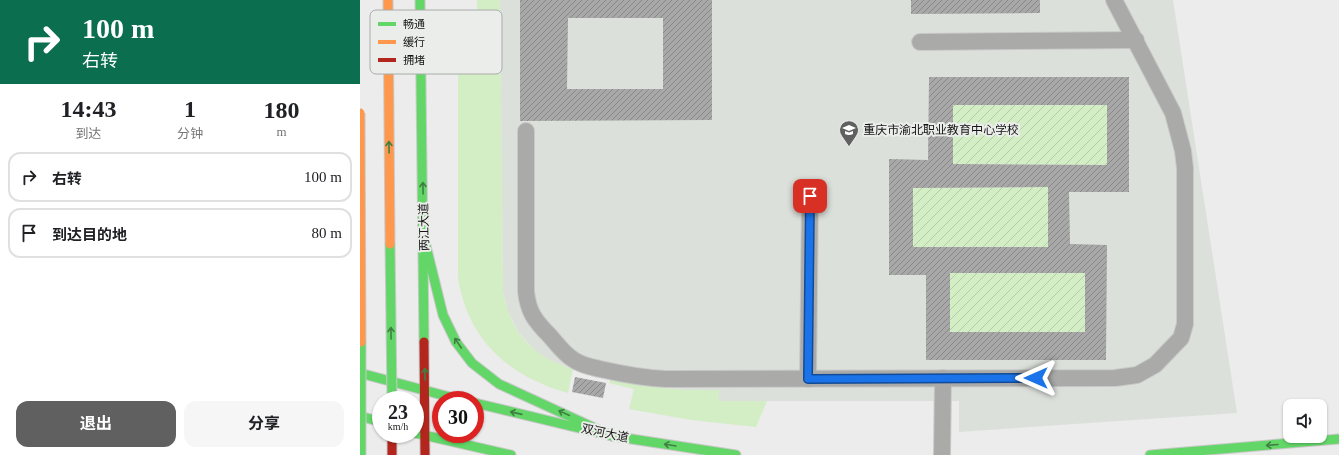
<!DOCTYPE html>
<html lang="zh">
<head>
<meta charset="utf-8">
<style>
  :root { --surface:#fff; --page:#f6f6f6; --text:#202124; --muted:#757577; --line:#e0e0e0; --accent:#5f605f }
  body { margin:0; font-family:"Times New Roman","Noto Sans SC",serif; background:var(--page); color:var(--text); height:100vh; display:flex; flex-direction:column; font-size:15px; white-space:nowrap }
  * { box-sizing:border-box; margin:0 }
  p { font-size:13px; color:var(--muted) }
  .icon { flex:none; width:22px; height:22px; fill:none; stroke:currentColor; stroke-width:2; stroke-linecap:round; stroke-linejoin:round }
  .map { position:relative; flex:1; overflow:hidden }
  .drawer { display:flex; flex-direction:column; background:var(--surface); width:360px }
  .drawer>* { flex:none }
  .guide { background:#0b6e4f; color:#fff; overflow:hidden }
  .buttons { position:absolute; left:923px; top:399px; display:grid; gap:8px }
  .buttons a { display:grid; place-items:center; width:44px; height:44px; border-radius:8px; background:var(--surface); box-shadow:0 1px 3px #0004; font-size:20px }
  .speed { position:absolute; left:12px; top:391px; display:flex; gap:8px; font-size:20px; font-weight:700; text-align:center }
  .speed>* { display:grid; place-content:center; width:52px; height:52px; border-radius:50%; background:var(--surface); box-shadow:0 1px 3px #0004; line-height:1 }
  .speed small { font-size:10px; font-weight:400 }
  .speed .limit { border:6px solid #d22; background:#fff; color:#111 }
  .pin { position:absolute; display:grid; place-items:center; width:34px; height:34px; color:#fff; margin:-17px; border-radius:8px; box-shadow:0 2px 6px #0006 }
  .me { position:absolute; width:44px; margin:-22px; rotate:270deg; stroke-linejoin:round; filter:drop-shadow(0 0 3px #0008) }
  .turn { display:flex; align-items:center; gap:14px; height:84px; padding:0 16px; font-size:18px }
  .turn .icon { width:52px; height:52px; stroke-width:2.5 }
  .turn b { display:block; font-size:28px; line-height:34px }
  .eta { display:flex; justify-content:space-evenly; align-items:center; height:68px; text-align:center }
  .eta b { font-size:24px; font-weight:700; line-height:28px }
  .button { display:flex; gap:8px; margin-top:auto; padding:8px 16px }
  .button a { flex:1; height:46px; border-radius:12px; background:var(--accent); color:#fff; font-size:16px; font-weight:700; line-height:46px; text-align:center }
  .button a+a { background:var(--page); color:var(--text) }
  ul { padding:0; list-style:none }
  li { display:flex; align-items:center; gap:12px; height:50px; margin:0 8px 6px; padding:0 8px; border:2px solid var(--line); border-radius:12px }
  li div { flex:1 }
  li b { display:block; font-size:15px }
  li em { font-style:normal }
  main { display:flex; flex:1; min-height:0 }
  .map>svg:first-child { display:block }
  .built { fill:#dce0db }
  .grass { fill:#d3edc5 }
  .garden { fill:url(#garden-furrows) }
  .building { fill:url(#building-hatch); fill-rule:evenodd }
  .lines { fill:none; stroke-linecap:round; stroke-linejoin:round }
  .street-casing { stroke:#c8c9c8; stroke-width:18 }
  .fast-casing { stroke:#c8c9c8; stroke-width:11 }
  .jam-casing { stroke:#c8c9c8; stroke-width:11 }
  .street { stroke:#aaaaa9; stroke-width:16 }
  .fast { stroke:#63d668; stroke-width:9 }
  .jam { stroke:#b3261e; stroke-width:9 }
  .fast-bridge-casing { stroke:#c8c9c8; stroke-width:11; stroke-linecap:butt }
  .slow-bridge-casing { stroke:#c8c9c8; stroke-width:11; stroke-linecap:butt }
  .fast-bridge { stroke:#63d668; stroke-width:9 }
  .slow-bridge { stroke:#ff974d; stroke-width:9 }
  .oneway { stroke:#3f7f42 }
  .route-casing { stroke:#114b97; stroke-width:10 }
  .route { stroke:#1a73e8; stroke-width:7 }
  .labels { text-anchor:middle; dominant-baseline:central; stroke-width:4; stroke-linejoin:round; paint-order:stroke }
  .poi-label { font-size:12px; fill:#131413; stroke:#ebedea; text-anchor:start }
  .street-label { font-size:12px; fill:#131413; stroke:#ebedea }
  .key { fill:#ebedea; stroke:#aaacaa; stroke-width:1 }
  .key-label { font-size:11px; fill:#131413 }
</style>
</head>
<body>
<main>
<section class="drawer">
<div class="guide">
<div class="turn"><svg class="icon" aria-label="right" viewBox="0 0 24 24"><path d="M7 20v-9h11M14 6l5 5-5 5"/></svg><div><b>100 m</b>右转</div></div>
</div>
<div class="eta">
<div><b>14:43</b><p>到达</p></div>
<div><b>1</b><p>分钟</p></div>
<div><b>180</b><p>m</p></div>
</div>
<ul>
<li><svg class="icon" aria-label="right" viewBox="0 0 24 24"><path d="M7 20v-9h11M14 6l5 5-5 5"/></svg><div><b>右转</b></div><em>100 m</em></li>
<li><svg class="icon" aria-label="arrive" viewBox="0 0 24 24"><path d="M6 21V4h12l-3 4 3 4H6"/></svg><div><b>到达目的地</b></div><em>80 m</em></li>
</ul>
<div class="button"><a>退出</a><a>分享</a></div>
</section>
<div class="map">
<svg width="979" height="455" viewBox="0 0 979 455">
  <defs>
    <pattern id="garden-furrows" width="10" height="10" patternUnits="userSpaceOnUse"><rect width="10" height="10" fill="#d3edc5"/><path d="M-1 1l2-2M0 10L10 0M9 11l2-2" fill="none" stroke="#b4caa8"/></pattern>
    <pattern id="building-hatch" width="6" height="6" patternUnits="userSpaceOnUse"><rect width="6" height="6" fill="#a7a8a7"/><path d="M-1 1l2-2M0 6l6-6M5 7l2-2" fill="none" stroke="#878887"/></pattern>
  </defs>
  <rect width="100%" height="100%" fill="#ebeceb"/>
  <path class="built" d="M140,0H813L877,413L599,432V401H359V390H326L285,386L213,369L188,360L176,352L159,333L148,312L143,292Z"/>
  <g class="grass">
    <path d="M117,0H140L143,291C150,333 173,357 213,369L208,393C150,377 107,340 98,277V59L119,58Z"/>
    <path d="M251,378L285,386L326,390H359V401H407L396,427L331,420L269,409L274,389L249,383Z"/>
  </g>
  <g class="garden">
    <path d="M593,105H747V165L593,164Z"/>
    <path d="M688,187V247H553V188Z"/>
    <rect x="590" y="273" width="135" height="59"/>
  </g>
  <g class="building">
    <path d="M160,0H352V120L160,121ZM208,18H303V89H207Z"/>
    <path d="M551,0H680V13L551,14Z"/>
    <path d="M569,77H769V192H709L710,244L747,245L746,360H566V275H529V159L568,160ZM593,105H747V165L593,164ZM688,187V247H553V188ZM590,273H725V332H590Z"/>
    <path d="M215,377L246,383L243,398L212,392Z"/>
  </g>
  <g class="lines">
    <defs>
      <g id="street">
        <path d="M560,42L776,40"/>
        <path d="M166,131V291C168,312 175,321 190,336C197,344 204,354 214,360C221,365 231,367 240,369C262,374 283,378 306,379L755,378L777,375L795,365L821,338L825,324V168L823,151L813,113L754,0"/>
        <path d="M448,379L450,196"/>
        <path d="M582,455L583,378"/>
      </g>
      <g id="fast">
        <path d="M60,0L64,342"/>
        <path d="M64,238L83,315L96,342L112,363L139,384L252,436"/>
        <path d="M0,373L101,400"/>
        <path d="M115,403L252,436L376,455"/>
        <path d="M0,416L21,422"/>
        <path d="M55,433L151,455"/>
        <path d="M790,455L979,439"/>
      </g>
      <g id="jam">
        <path d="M64,342L65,455"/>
        <path d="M32,434V455"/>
      </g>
    </defs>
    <use href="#street" class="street-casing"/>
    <use href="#fast" class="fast-casing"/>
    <use href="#jam" class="jam-casing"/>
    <use href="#street" class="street"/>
    <use href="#fast" class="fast"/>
    <use href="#jam" class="jam"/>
    <defs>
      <g id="fast-bridge">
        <path d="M30,244L32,400"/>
        <path d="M1,342V455"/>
      </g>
      <g id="slow-bridge">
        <path d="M28,0L30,244"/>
        <path d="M0,113L1,342"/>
      </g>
    </defs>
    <use href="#fast-bridge" class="fast-bridge-casing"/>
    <use href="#slow-bridge" class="slow-bridge-casing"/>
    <use href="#fast-bridge" class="fast-bridge"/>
    <use href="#slow-bridge" class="slow-bridge"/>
  </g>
  <defs><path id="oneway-shaft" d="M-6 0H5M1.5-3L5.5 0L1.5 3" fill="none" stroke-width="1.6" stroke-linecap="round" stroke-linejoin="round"/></defs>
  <g class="oneway">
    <use href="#oneway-shaft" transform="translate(29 147) rotate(-91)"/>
    <use href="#oneway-shaft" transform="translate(63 188) rotate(-91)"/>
    <use href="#oneway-shaft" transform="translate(31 333) rotate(-91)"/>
    <use href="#oneway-shaft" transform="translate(98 343) rotate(-124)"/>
    <use href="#oneway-shaft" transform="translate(65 374) rotate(-91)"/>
    <use href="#oneway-shaft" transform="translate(156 413) rotate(-167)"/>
    <use href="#oneway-shaft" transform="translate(204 413) rotate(-155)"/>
    <use href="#oneway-shaft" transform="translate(310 445) rotate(-171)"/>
    <use href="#oneway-shaft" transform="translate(912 445) rotate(175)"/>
  </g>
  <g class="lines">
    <defs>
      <path id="route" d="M450,196L448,379L676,378"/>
    </defs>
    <use href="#route" class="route-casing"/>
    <use href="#route" class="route"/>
  </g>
  <defs>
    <symbol id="school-pin" viewBox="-11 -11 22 30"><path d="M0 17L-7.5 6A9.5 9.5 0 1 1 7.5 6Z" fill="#5f605f" stroke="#ebedea"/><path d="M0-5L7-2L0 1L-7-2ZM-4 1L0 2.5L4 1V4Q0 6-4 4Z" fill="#fff"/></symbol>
  </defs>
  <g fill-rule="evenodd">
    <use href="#school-pin" x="478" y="119" width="22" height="30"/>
  </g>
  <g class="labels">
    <g class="poi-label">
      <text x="503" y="130">重庆市渝北职业教育中心学校</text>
    </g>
    <g class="street-label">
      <text transform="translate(64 227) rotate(-91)">两江大道</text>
      <text transform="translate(245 433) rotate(12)">双河大道</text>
    </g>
  </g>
  <rect x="10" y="10" width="132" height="64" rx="6" class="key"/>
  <rect x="18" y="22" width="18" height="4" fill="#63d668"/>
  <rect x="18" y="40" width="18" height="4" fill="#ff974d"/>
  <rect x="18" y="58" width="18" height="4" fill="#b3261e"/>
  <g class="key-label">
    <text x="43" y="28">畅通</text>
    <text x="43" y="46">缓行</text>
    <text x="43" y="64">拥堵</text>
  </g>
</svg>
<div class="buttons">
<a><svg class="icon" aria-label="sound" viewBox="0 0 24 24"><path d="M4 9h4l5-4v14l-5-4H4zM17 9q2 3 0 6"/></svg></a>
</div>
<div class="speed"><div>23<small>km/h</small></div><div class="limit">30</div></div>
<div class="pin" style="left:450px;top:196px;background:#d93025"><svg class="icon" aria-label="arrive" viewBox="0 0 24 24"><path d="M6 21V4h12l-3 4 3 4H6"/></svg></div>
<svg class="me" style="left:676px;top:378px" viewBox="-20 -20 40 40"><path d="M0-17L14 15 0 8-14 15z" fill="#1a73e8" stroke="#fff" stroke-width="4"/></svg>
</div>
</main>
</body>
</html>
